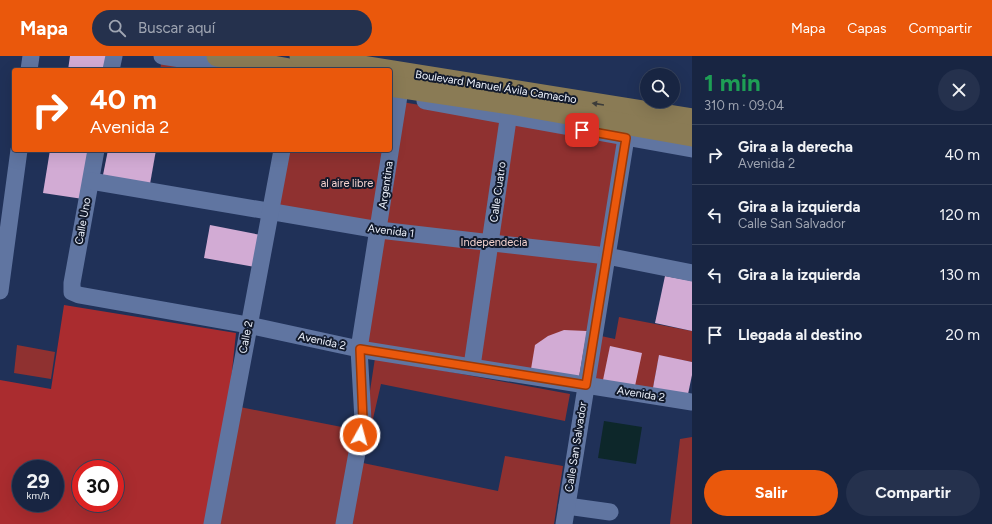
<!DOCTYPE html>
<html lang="es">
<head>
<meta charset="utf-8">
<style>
  :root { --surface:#182542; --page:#25314d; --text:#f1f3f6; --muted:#9fa5b2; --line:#36425b; --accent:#ea580c }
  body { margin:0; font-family:Figtree,sans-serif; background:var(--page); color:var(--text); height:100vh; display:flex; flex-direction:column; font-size:15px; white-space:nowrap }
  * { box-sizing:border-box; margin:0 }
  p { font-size:13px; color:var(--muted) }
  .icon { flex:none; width:22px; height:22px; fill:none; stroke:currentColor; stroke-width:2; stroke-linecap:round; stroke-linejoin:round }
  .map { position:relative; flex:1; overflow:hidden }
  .side { display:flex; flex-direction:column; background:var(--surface); width:300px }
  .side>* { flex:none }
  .guide { position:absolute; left:12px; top:12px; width:380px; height:84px; border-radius:4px; box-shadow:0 4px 16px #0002,0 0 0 1px var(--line); background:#ea580c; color:#fff; overflow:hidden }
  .tools { position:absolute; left:640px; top:12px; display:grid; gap:8px }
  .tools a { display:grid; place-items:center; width:40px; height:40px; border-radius:50%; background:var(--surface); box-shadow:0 4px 16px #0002,0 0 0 1px var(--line); font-size:20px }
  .speed { position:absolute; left:12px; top:404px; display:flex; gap:8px; font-size:20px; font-weight:700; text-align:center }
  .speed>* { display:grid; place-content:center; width:52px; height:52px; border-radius:50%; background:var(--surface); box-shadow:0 4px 16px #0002,0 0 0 1px var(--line); line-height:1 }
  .speed small { font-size:10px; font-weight:400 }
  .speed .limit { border:6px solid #d22; background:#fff; color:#111 }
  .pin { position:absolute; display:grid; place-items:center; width:34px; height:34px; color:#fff; margin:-17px; border-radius:8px; box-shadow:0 2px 6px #0006 }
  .me { position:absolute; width:44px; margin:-22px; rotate:7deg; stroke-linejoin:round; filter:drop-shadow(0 0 3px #0008) }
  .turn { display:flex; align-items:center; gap:14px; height:84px; padding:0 12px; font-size:18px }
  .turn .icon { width:52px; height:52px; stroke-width:2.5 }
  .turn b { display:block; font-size:28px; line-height:34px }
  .round { display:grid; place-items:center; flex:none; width:42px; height:42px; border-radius:21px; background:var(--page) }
  .summary { display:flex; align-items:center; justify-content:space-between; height:68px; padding:0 12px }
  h1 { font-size:24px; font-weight:700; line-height:30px; color:#1e9e55 }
  .primary-button { display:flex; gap:8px; margin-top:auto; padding:8px 12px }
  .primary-button a { flex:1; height:46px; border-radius:24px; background:var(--accent); color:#fff; font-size:16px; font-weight:700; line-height:46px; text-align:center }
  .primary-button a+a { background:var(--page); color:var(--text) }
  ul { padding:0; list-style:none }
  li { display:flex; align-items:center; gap:12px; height:60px; padding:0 12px; border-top:1px solid var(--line) }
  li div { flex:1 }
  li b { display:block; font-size:15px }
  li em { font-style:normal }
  header { display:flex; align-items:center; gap:24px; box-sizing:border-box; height:56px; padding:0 20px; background:var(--accent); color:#fff }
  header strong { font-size:19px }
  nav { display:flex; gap:22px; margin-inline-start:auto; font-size:14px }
  .search { width:280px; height:36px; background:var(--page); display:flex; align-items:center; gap:10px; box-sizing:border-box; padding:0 14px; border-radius:22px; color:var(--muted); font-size:15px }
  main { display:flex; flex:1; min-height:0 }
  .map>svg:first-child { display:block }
  .green { fill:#8f3130 }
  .forest { fill:#aa2c2f; fill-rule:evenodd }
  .water { fill:#0d272a }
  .building { fill:#d2abd4 }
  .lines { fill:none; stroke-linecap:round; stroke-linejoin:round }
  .minor { stroke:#6075a1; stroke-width:17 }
  .major { stroke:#8a7b55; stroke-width:21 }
  .oneway { fill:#3c3c3a }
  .route-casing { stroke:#983908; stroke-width:10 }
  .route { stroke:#ea580c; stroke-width:7 }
  .labels { text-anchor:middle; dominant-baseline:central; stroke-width:4; stroke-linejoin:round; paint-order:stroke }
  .street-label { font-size:11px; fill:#eff4fe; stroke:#121a2c }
  .park-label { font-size:11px; fill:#f4d2ce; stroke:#121a2c }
</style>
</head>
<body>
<header>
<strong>Mapa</strong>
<div class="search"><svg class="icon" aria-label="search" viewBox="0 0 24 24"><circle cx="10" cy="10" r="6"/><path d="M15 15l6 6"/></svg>Buscar aquí</div>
<nav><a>Mapa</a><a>Capas</a><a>Compartir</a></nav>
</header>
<main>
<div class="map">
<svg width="692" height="468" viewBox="0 0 692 468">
  <rect width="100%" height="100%" fill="#203158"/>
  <g class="green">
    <path d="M162,3L223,14H160Z"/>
    <path d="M402,46L625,83L585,327L362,290Z"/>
    <path d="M286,94H387L375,166L277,149Z"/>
    <path d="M619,261L692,275V306L659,300L652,337L592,325L601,280L615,283Z"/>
    <path d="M17,289L55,296L51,323L14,317Z"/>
    <path d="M375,302L570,338L565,365L381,328L372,367L366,361Z"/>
    <path d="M240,351L357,374L339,468H218Z"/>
    <path d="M692,381V468H670L680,383Z"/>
    <path d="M505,400L563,410L554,468H351L363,407L498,435Z"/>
  </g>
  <path class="forest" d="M64,249L236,277L216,468H0V324L51,333ZM21,413H55V447H21ZM81,413H115V447H81Z"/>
  <path class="water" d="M604,365L642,371L636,408L598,402Z"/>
  <g class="building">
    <path d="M70,0H109L107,14H68Z"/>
    <path d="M50,94H91L83,143L43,137Z"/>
    <path d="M108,94H156L150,128L103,119Z"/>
    <path d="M210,169L261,179L255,211L204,202Z"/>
    <path d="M665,220L692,225V275L655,267Z"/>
    <path d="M564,274L587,275L579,321L531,313L535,289L548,280Z"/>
    <path d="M610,290L642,297L635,330L603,324Z"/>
    <path d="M659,299L692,306V319L687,343L652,337Z"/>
  </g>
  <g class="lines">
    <g class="minor">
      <path d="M162,0L232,11"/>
      <path d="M29,14L31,0"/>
      <path d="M111,14L114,0"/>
      <path d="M425,45L692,93"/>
      <path d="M96,94L72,227V236L79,239L248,269L359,293L692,346"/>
      <path d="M91,125L379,174L607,200L692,217"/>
      <path d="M0,235L19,94"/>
      <path d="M472,310L510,50"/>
      <path d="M567,450L610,456"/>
      <path d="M212,468L282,94"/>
      <path d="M344,468L363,364L359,293L399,40L394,20"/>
      <path d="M564,468L630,57"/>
    </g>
    <g class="major">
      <path d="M217,0L295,14"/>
      <path d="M300,0L692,63"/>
      <path d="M390,30L511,48L692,80"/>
    </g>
  </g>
  <defs><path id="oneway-solid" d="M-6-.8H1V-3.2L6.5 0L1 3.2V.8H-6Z"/></defs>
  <use class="oneway" href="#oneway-solid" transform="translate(598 48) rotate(-171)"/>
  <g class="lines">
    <defs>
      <path id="route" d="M360,379L363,364L360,293L586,329L626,82L582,74"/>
    </defs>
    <use href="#route" class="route-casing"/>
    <use href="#route" class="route"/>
  </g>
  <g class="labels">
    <g class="street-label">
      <text transform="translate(496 31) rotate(9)">Boulevard Manuel Ávila Camacho</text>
      <text transform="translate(386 129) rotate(-82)">Argentina</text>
      <text transform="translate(498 136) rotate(-82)">Calle Cuatro</text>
      <text transform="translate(83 165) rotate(-80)">Calle Uno</text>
      <text transform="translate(391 175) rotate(7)">Avenida 1</text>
      <text transform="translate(246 281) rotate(-79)">Calle 2</text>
      <text transform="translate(322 285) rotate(12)">Avenida 2</text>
      <text transform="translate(641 338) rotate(9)">Avenida 2</text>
      <text transform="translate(576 391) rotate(-81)">Calle San Salvador</text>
    </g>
    <g class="park-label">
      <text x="347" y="127">al aire libre</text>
      <text x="494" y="186">Independecia</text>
    </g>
  </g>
</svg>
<div class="tools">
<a><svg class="icon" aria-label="search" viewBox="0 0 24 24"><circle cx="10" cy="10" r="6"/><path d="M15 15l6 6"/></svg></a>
</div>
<div class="speed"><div>29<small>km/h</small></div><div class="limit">30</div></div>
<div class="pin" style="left:582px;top:74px;background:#d93025"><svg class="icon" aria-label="arrive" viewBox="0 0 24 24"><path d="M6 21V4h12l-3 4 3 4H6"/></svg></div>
<svg class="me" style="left:360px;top:379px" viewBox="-20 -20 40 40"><circle r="17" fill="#ea580c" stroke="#fff" stroke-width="3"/><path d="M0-11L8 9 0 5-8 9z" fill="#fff"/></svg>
<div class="guide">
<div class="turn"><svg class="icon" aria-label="right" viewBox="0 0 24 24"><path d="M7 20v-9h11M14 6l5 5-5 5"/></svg><div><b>40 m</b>Avenida 2</div></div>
</div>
</div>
<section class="side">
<div class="summary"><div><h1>1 min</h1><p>310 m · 09:04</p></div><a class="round"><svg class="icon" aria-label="close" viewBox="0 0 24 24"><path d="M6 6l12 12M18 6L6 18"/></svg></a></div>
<ul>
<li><svg class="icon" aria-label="right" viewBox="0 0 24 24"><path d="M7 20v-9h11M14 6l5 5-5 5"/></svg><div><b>Gira a la derecha</b><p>Avenida 2</p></div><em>40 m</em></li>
<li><svg class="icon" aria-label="left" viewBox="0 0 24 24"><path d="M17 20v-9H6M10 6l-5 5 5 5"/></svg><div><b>Gira a la izquierda</b><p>Calle San Salvador</p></div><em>120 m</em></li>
<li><svg class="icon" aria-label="left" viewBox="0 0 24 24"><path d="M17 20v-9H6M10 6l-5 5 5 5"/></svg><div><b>Gira a la izquierda</b></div><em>130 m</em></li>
<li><svg class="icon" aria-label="arrive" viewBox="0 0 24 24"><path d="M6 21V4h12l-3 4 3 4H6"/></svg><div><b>Llegada al destino</b></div><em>20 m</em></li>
</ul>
<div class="primary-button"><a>Salir</a><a>Compartir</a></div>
</section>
</main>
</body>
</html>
